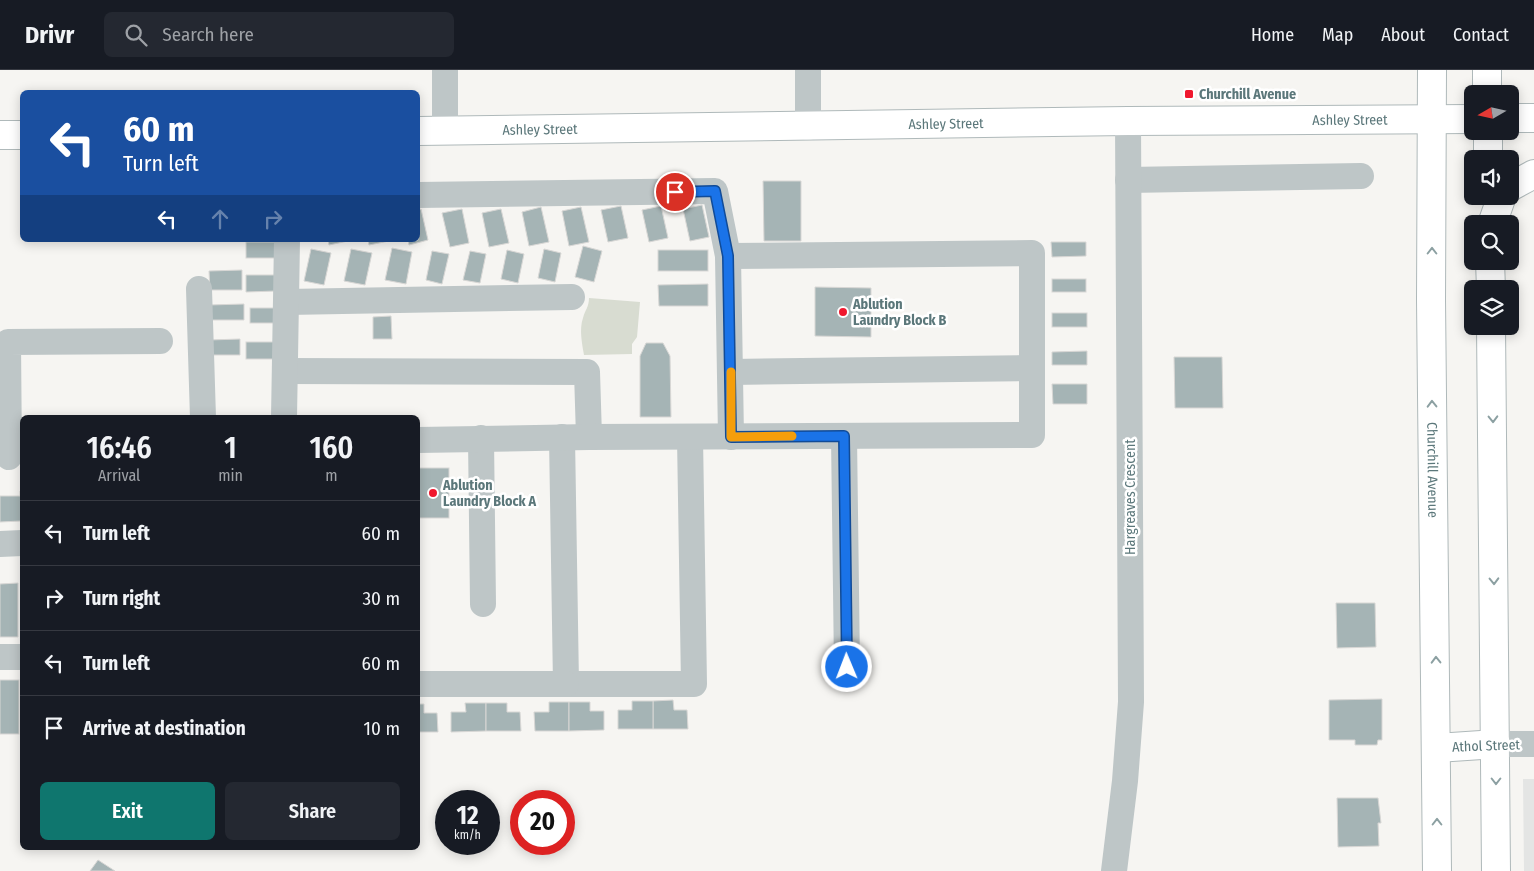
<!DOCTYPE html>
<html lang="en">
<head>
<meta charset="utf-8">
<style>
  :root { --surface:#171b24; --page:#242831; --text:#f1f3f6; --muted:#9ea1a6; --line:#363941; --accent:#0f766e }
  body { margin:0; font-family:"Fira Sans Condensed",sans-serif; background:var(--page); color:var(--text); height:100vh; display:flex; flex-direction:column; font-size:19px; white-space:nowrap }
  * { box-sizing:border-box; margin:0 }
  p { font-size:16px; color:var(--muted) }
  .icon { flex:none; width:28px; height:28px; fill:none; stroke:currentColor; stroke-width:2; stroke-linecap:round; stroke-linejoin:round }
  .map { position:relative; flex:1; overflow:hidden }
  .panel { position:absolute; left:20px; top:345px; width:400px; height:435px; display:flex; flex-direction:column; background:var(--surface); border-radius:8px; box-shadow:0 2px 12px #0003 }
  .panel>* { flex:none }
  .guide { position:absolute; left:20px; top:20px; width:400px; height:152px; border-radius:8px; box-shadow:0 2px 12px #0003; background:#1a4fa0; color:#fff; overflow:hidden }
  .needle { width:32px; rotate:261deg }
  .controls { position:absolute; left:1464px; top:15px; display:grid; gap:10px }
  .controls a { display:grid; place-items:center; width:55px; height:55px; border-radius:8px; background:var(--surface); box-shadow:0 2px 12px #0003; font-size:25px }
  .speed { position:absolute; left:435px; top:720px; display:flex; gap:10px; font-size:25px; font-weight:700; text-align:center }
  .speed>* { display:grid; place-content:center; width:65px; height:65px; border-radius:50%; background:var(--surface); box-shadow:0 2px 12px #0003; line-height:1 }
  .speed small { font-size:12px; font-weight:400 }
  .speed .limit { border:8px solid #d22; background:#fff; color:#111 }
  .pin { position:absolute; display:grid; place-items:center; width:42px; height:42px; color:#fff; margin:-21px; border:2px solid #fff; border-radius:50%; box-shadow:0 1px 5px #0007 }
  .me { position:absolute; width:55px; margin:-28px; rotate:359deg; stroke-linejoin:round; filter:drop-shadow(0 0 4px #0008) }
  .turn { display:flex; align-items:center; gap:18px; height:105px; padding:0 20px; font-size:22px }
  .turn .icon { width:65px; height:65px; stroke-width:2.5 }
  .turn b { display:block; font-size:35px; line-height:42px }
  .lanes { display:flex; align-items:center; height:48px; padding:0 20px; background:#0003; justify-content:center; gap:25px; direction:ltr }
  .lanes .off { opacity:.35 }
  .eta { display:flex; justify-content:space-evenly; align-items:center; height:85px; text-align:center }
  .eta b { font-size:30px; font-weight:600; line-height:35px }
  .cta { display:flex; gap:10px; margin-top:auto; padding:10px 20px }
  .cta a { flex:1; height:58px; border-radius:8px; background:var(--accent); color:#fff; font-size:20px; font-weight:600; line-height:58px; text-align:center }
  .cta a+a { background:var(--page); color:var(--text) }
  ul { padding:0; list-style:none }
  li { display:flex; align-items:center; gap:15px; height:65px; padding:0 20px; border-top:1px solid var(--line) }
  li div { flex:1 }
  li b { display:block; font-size:19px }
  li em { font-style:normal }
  header { display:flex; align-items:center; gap:30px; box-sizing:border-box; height:70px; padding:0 25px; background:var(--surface); border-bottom:1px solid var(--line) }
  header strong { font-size:24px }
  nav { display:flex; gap:28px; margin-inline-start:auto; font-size:18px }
  .search { width:350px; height:45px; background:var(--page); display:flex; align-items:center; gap:12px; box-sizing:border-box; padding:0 18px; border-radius:8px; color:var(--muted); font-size:19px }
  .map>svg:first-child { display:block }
  .built { fill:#e4e5e4 }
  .green { fill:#d8dcd1 }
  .building { fill:#a5b4b5; stroke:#d8d7d5 }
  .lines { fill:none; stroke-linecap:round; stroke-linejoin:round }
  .major-casing { stroke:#afb9ba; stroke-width:30 }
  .minor { stroke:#bec6c7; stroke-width:26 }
  .major { stroke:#fff; stroke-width:28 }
  .oneway { stroke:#8ca0a2 }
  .route-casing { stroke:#114b97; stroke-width:12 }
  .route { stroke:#1a73e8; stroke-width:9 }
  .slow { stroke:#f59e0b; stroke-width:9 }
  .poi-dot { fill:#f0182e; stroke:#fff; stroke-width:2 }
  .labels { text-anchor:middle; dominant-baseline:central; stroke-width:5; stroke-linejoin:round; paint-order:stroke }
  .poi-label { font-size:14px; font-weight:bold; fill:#5b777a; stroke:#fff; text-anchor:start }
  .street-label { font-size:14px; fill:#5b777a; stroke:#fff }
</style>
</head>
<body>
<header>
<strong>Drivr</strong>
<div class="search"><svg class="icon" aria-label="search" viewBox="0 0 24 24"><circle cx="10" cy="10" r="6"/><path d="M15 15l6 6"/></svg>Search here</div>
<nav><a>Home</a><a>Map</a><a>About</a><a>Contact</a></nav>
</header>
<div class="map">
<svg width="1534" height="801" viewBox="0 0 1534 801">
  <rect width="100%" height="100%" fill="#f6f5f2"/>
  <path class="built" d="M1523,709H1534V801H1524Z"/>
  <path class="green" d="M589,228L640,232L637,267L632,274V284L584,285C582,274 579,259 583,248C585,240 589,237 589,228Z"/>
  <g class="building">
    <path d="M763,111H801V171H764Z"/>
    <path d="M702,135L709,167L690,171L683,139Z"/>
    <path d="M621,136L628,168L608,172L601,140Z"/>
    <path d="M661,136L668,168L649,172L642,140Z"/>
    <path d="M541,137L549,172L529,176L522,142Z"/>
    <path d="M581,137L589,172L569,176L562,141Z"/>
    <path d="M421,139L428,170L409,175L408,170H418V140Z"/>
    <path d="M462,139L469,173L450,177L442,143Z"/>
    <path d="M501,139L509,173L489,177L482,143Z"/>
    <path d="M328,170H348V171L329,175Z"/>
    <path d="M368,170H388L389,171L369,175Z"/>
    <rect x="246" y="172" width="30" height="16"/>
    <path d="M1051,172H1086V186L1052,187Z"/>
    <path d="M583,176L602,181L594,212L575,207Z"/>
    <path d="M392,178L412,182L406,214L385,210Z"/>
    <path d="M311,179L331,183L324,215L304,211Z"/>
    <path d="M351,179L372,183L365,215L344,211Z"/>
    <path d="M544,179L561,183L555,212L538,208Z"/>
    <path d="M507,180L524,184L518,213L501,209Z"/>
    <rect x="658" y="180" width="50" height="21"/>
    <path d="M432,181L449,184L442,214L426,210Z"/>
    <path d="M470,181L486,184L480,213L463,210Z"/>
    <path d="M242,200V220H210L209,201Z"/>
    <path d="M246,205H276V221L246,222Z"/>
    <rect x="1052" y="209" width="34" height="13"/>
    <path d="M708,214V236H659L658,215Z"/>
    <path d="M815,217L871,218V267L815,266Z"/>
    <path d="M244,234V250H209V235Z"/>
    <rect x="250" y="238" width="26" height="15"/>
    <rect x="1052" y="243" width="35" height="14"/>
    <path d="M391,246L392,269H373V247Z"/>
    <path d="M240,269V285H209V270Z"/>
    <rect x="246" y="272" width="31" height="17"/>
    <path d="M646,273H663L670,286L671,347H640V286Z"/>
    <path d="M1087,281V295H1052V282Z"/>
    <path d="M1174,287H1222L1223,338H1175Z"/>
    <path d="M1052,314H1087V334H1053Z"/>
    <rect x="418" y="398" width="31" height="50"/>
    <path d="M20,421H22V457L21,451L0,452V426H20Z"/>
    <path d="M18,513V567H0V514Z"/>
    <path d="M1336,533H1375L1376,577L1337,578Z"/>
    <rect x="0" y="610" width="19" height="54"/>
    <path d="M1382,629V670H1378L1377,675H1355V670H1329V630Z"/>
    <path d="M673,630L674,640H687L688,659H653V631Z"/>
    <path d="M632,631H653V659H618V640H632Z"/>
    <path d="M549,632H569V661H535L534,642H549Z"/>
    <path d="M569,632H590V641H604V660L569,661Z"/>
    <path d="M465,633H486V661L451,662V642H466Z"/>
    <path d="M486,633H507V642H520L521,661H486Z"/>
    <path d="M418,634H424V643H437L438,662H418Z"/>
    <path d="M1337,728H1378L1381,753H1378L1379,776L1338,777Z"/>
    <path d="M98,790L115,801H90Z"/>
  </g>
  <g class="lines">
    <defs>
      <g id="major">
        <path id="s1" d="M1432,0L1431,230L1437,801"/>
        <path d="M1487,0V24"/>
        <path d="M1510,48H1534"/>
        <path id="s2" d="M418,61L1128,51L1472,49"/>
        <path d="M1488,61V89"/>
        <path d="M0,65H22"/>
        <path d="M1510,117L1534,104"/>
        <path d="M1492,154L1502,126"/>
        <path d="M1490,191L1491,219"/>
        <path d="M1491,256L1496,801"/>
        <path d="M1437,678L1496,674"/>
      </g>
    </defs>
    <use href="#major" class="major-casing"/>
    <g class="minor">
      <path d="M445,0V60"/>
      <path d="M808,57V0"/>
      <path d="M1128,110L1361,106"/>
      <path d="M418,125L715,121L728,186L731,367"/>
      <path d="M199,219L203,348"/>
      <path d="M287,232L572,227"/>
      <path d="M286,301L587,302L589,367"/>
      <path d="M731,302L1032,298"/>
      <path d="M284,348L287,170"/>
      <path d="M844,366L847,597"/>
      <path d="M562,367L566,614H694L690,367"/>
      <path d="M481,368L483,534"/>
      <path d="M418,370L589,367L1032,365V183L728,186"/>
      <path d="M9,387L8,272L160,271"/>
      <path d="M0,474L22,473"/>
      <path d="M0,587H22"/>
      <path d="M418,614H566"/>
      <path d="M1496,674H1534"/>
      <path d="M1114,801L1125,711L1131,632L1128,51"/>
    </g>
    <use href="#major" class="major"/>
  </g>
  <defs><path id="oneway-chevron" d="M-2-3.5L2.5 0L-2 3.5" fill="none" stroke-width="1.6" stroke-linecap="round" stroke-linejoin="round" transform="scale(1.25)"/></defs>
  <g class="oneway">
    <use href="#oneway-chevron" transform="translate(1432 181) rotate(-90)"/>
    <use href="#oneway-chevron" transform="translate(1432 334) rotate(-91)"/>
    <use href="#oneway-chevron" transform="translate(1493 349) rotate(89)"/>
    <use href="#oneway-chevron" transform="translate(1494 511) rotate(89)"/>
    <use href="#oneway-chevron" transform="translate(1436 590) rotate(-91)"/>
    <use href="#oneway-chevron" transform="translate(1496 711) rotate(90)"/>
    <use href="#oneway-chevron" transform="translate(1437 752) rotate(-90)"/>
  </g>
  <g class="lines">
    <defs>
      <path id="route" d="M675,122L715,121L728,186L731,367L844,366L847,597"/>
    </defs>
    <use href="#route" class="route-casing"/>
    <use href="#route" class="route"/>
    <path class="slow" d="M731,302V367L792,366"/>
  </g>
  <g class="poi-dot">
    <rect x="1184" y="19" width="10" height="10" rx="2.5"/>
    <circle cx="843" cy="242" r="5"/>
    <circle cx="433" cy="423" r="5"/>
  </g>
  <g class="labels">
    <g class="poi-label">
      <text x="1199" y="24">Churchill Avenue</text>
      <text x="853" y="234">Ablution<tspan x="853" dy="16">Laundry Block B</tspan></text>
      <text x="443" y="415">Ablution<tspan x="443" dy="16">Laundry Block A</tspan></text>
    </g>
    <g class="street-label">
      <text stroke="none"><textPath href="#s2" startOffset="932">Ashley Street</textPath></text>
      <text stroke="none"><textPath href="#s2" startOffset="528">Ashley Street</textPath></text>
      <text stroke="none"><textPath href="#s2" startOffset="122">Ashley Street</textPath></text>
      <text stroke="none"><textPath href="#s1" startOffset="400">Churchill Avenue</textPath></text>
      <text transform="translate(1130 427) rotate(-90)">Hargreaves Crescent</text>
      <text transform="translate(1486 676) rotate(-2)">Athol Street</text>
    </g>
  </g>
</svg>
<div class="controls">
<a><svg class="needle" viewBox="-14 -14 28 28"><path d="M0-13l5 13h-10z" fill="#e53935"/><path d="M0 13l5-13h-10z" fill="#9ea1a6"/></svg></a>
<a><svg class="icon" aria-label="sound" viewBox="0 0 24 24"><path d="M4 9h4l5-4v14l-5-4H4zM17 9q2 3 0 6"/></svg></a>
<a><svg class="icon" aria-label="search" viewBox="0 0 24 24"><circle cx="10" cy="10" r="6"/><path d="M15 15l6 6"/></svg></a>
<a><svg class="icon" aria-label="layers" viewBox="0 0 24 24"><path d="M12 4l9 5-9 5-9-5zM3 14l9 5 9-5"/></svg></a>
</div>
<div class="speed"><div>12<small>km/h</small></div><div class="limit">20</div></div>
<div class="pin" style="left:675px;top:122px;background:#d93025"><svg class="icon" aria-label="arrive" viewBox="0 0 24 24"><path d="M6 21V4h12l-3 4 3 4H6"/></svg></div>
<svg class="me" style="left:847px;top:597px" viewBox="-20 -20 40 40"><circle r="17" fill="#1a73e8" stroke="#fff" stroke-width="3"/><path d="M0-11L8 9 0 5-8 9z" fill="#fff"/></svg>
<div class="guide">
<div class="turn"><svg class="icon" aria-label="left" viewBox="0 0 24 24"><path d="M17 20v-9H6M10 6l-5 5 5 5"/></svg><div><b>60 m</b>Turn left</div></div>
<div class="lanes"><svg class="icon" aria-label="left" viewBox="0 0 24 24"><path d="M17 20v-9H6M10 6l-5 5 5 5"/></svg><svg class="icon off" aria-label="ahead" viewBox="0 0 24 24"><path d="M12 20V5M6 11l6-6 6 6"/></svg><svg class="icon off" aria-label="right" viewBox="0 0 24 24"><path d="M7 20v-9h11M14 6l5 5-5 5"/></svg></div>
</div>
<section class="panel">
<div class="eta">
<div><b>16:46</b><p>Arrival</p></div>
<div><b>1</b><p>min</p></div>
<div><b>160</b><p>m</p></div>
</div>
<ul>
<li><svg class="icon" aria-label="left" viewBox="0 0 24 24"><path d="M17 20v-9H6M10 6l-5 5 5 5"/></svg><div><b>Turn left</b></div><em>60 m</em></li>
<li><svg class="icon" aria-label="right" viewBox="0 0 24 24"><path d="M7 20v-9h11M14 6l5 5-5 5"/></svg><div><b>Turn right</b></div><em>30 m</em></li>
<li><svg class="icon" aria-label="left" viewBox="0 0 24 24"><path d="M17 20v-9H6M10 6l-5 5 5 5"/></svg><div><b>Turn left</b></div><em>60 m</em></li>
<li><svg class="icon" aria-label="arrive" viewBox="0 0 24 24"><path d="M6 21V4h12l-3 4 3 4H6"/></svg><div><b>Arrive at destination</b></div><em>10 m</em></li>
</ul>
<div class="cta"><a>Exit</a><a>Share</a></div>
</section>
</div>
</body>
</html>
